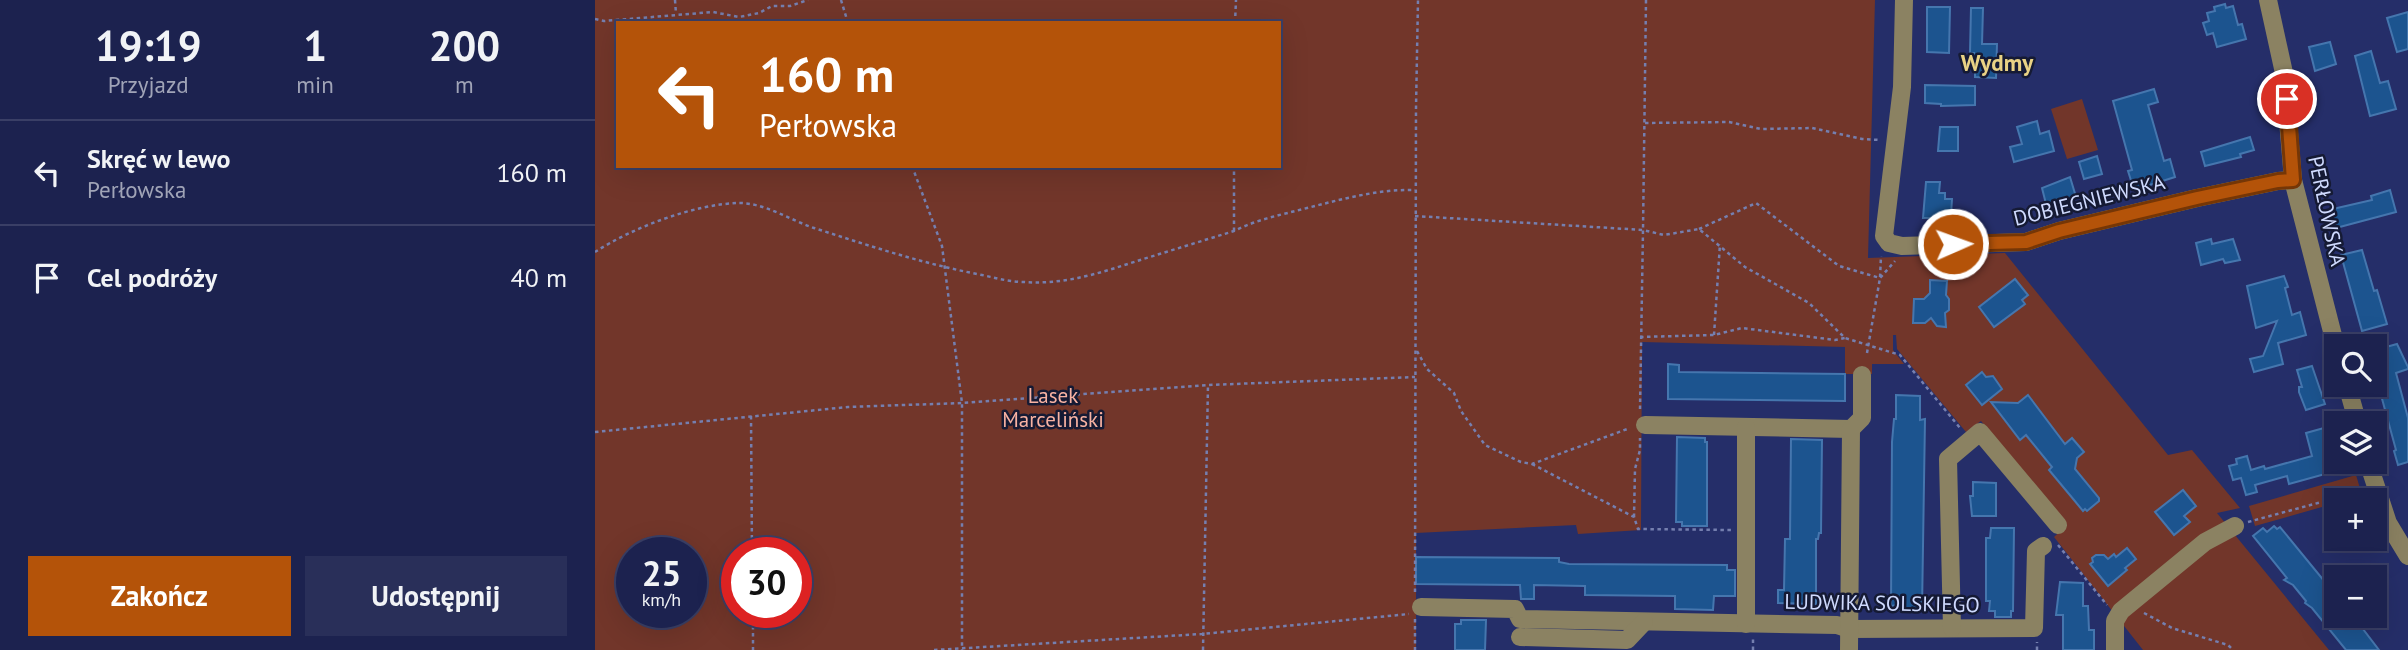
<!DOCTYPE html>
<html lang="pl">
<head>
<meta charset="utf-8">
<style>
  :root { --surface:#1c224f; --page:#292f59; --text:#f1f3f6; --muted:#a0a4b7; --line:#3a3f66; --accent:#b45309 }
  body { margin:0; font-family:"PT Sans",sans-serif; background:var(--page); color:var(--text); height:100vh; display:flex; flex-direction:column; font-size:26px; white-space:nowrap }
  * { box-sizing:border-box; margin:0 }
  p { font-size:23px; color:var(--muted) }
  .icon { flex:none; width:38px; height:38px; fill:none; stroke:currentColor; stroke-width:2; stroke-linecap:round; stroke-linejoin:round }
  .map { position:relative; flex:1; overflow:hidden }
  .side { display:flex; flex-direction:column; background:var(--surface); width:595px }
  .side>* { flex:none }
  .top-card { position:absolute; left:21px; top:21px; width:665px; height:147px; border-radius:0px; box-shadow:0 7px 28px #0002,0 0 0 2px var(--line); background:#b45309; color:#fff; overflow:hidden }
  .fabs { position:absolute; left:1729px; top:334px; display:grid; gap:14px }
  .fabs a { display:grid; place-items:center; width:63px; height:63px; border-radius:0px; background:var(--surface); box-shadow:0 7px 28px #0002,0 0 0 2px var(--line); font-size:35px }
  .speed { position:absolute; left:21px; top:537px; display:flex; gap:14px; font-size:35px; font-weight:700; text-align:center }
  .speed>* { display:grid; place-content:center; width:91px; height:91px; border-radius:50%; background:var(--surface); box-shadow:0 7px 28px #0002,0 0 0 2px var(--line); line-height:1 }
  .speed small { font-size:18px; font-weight:400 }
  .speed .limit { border:10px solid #d22; background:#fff; color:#111 }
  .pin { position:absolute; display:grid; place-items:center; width:60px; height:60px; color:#fff; margin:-30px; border:4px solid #fff; border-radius:50%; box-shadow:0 2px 7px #0007 }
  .me { position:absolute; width:77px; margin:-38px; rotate:88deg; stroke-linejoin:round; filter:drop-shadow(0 0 5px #0008) }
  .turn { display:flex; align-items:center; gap:24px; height:147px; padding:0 28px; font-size:32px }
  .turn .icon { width:91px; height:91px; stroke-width:2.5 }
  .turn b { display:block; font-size:49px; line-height:60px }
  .eta { display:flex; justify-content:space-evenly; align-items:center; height:119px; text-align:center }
  .eta b { font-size:42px; font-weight:700; line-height:49px }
  .action { display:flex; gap:14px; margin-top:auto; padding:14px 28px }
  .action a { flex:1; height:80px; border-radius:0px; background:var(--accent); color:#fff; font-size:28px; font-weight:700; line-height:80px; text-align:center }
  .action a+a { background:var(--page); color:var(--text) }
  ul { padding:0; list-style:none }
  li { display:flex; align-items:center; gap:21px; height:105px; padding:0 28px; border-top:2px solid var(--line) }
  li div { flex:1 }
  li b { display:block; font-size:26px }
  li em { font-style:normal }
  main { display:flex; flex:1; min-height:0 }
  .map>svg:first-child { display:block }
  .green { fill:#72362a; fill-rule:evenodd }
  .building { fill:#1c548f; stroke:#4576ae; stroke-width:2 }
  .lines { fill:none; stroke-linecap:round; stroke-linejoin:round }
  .path { stroke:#757faf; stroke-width:2.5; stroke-dasharray:3.5 3.5; stroke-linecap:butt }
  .minor { stroke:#8b8262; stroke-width:18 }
  .route-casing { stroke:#753606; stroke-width:18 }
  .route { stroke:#b45309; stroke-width:12 }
  .labels { text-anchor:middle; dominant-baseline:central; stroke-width:5; stroke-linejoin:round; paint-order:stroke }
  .street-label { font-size:21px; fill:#cfdafe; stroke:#151a34 }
  .park-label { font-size:21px; fill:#f8b2a2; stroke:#151a34 }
  .neighbourhood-label { font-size:23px; font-weight:bold; fill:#e9d285; stroke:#151a34 }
</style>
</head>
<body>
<main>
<section class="side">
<div class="eta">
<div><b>19:19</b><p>Przyjazd</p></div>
<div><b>1</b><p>min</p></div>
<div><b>200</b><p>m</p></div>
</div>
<ul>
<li><svg class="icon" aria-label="left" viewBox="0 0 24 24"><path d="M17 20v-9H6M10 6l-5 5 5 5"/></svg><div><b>Skręć w lewo</b><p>Perłowska</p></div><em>160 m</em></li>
<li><svg class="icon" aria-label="arrive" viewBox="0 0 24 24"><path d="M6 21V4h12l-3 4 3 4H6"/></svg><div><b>Cel podróży</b></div><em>40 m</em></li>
</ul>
<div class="action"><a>Zakończ</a><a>Udostępnij</a></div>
</section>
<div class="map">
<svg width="1813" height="650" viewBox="0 0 1813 650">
  <rect width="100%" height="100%" fill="#252e69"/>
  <g class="green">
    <path d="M0,0H1280L1273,258L1410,253L1573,455L1597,450L1645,508L1622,513L1734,650H1548L1459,537L1472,525L1386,421L1371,432L1302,349L1301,335H1298V350L1309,364H1277V374H1250V347L1047,342L1046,530L983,534L981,525L821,533V650H0ZM23,23H684V166H23ZM37,553H96V612H37ZM142,553H201V612H142Z"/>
    <path d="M1487,99L1503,150L1472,159L1456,109Z"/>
    <path d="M1761,475L1767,495L1741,500V503L1660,526L1654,506Z"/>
  </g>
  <g class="building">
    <path d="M1630,4L1631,8L1638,6L1643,25L1647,24L1651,39L1622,47L1618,33L1612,35L1608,23L1614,21L1612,13L1620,11L1619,7Z"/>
    <path d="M1332,7H1355L1354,53L1332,52Z"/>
    <path d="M1376,8H1388L1387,44H1402L1401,78L1380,77V59H1378L1379,53H1375Z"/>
    <path d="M1813,12V49L1802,52L1792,18Z"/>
    <path d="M1735,42L1741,64L1720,71L1714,47Z"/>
    <path d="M1776,51L1785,83L1793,81L1801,109L1775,116L1760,56Z"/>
    <path d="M1330,85L1380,86V105L1346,106V104L1330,103Z"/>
    <path d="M1559,89L1563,102L1553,105L1569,161L1575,159L1580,177L1539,190L1533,171L1537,170L1518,101Z"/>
    <path d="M1442,121L1445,134L1454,131L1459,151L1419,162L1415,147L1427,144L1422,127Z"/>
    <path d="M1345,127H1363V151H1343Z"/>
    <path d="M1655,137L1659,150L1645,154L1646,157L1610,166L1606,152Z"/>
    <path d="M1502,156L1507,174L1489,179L1484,162Z"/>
    <path d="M1475,177L1481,197L1452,208L1447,188Z"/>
    <path d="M1331,182H1345L1344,193H1350V199H1357L1356,215H1352V218H1328Z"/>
    <path d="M1795,190L1801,212L1741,228L1739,219L1732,221L1729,211L1777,200L1776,196Z"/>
    <path d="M1616,239L1617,244L1638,239L1645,260L1630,263L1628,259L1606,265L1601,243Z"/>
    <path d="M1767,250L1779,291L1782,290L1792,324L1767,331L1746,255Z"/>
    <path d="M1689,276L1693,287L1690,288L1697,315L1705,312L1711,335L1683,343L1688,364L1659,372L1655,359L1668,356L1682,321L1661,328L1652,286Z"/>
    <path d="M1420,279L1433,295L1427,300L1430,304L1399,327L1384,307Z"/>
    <path d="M1335,280L1352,281L1351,295L1354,299V310L1350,313L1351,327L1342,326L1336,318L1330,323H1318L1319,299H1329L1335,293Z"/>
    <path d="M1802,344L1813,367V369L1801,373L1813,418V462L1803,465L1799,451L1801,450L1780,373V350Z"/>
    <path d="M1073,364L1084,365V372L1250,374V401L1073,399Z"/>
    <path d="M1717,366L1730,404L1711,410L1704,392V387H1707L1702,370Z"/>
    <path d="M1387,372L1391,377L1398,376L1407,389L1387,405L1371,385Z"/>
    <path d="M1301,395L1325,396V420L1330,419L1327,610H1302V605L1296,606L1297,442L1299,419H1301Z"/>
    <path d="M1433,395L1470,444L1477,438L1489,452L1482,458L1480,469L1504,498V501L1492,511L1490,509L1488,511L1479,500L1454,470L1457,467L1431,435L1425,440L1396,402L1423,403Z"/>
    <path d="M1736,426L1741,447V471L1694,484L1692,476L1660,485L1662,492L1651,495L1646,478L1638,480L1634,466L1642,464L1641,459L1652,456L1656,470L1669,466L1670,469L1717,456L1711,433Z"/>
    <path d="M1082,437L1110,438V442H1112V526H1087V522H1081Z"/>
    <path d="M1196,439L1227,440L1226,533H1224L1223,539H1221V604L1183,603V590H1189L1190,539H1195Z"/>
    <path d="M1378,482L1401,483V516H1377L1375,496H1378Z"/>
    <path d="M1588,490L1601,506L1589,516L1595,522L1579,535L1560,512Z"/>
    <path d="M1679,526L1682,529L1685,527L1739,593L1736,596L1741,601V616H1758L1784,650H1751L1717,608L1710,603L1711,601L1698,585L1689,580L1692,578L1658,536L1668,528L1672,532Z"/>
    <path d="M1396,528H1419L1418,611H1416V617H1400V611H1394L1395,601H1391V538H1395Z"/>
    <path d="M1532,548L1541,559L1530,568L1532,570L1513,586L1495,564L1498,562L1497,558L1501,555H1509L1513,559L1519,554L1521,557Z"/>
    <path d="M821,557L964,558V562L974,564L1132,565V570H1140V596H1119L1118,610L1080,609V596L990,595V586L939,585V599H926L925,585L821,584Z"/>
    <path d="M1465,582L1488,583V606H1493L1494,630H1499V650H1468V615H1461Z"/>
    <path d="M866,620H891L890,650H860V624H866Z"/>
  </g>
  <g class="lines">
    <g class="path">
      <path d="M80,0L81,14"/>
      <path d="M246,0L253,23"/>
      <path d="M0,19L9,21L118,12L144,17L164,13L177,6H195L213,0"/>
      <path d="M640,23L641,0"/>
      <path d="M1050,123L1134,122L1166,129L1217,128L1267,139L1286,140"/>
      <path d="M317,166L347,246L367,403V650"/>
      <path d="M820,216L1048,230L1051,0"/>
      <path d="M1104,229L1161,203L1244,266L1285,278L1300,261"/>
      <path d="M639,231V166"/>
      <path d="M0,252C37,228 99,204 144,203C170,203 195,220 219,228C275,246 329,264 387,275C401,278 415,282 429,282C469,285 505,273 542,261C574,251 607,241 639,231C663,219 686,215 712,208C748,199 783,189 820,190"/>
      <path d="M1119,335L1125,244"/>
      <path d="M1045,337L1119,335L1147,328L1240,340L1250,338"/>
      <path d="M822,351L832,369L859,393L866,411L890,445L926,462L937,464L1035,428"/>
      <path d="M1272,353L1285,278L1286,256"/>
      <path d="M1045,409L1048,230L1069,235L1104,229L1150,267L1214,303L1250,338L1305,355L1365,428"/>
      <path d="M156,416L157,553"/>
      <path d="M0,432L253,407L367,403L613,385L820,377"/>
      <path d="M937,464L1039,517L1043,529L1137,530"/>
      <path d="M1039,517L1040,469L1045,450V438"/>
      <path d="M1653,522L1767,491"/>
      <path d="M1463,545L1512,605"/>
      <path d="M820,592L821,108L823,0"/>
      <path d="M158,612V650"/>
      <path d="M1549,613L1577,628L1633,645L1638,650"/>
      <path d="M820,619V650"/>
      <path d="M339,650L607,634L814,614"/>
      <path d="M608,650L613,385"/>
      <path d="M1158,650V638"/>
      <path d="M1442,650V642"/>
    </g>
    <g class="minor">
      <path d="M1309,0L1307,87L1289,236L1294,243L1307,246L1431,242L1464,231L1602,198L1683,181L1698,180"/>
      <path d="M1673,0L1689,73L1698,180L1741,347"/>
      <path d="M1752,385L1763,424"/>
      <path d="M1050,425L1256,429"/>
      <path d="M1773,462L1793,523L1813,556"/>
      <path d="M826,607L920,609L925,619L1242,625L1254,629L1439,628L1441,551L1448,546"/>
      <path d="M1151,624V427"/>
      <path d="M1357,628L1353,459L1385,432L1463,525"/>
      <path d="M925,637L1032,640L1049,622"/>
      <path d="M1254,650L1256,429L1267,418V375"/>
      <path d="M1520,650V621L1526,611L1610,542L1640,526"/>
    </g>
  </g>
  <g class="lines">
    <defs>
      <path id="route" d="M1358,244L1431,242L1464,231L1602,198L1683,181L1698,180L1692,99"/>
    </defs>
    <use href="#route" class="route-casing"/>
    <use href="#route" class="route"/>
  </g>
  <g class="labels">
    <g class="street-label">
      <text transform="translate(1494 200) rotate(-14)">DOBIEGNIEWSKA</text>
      <text transform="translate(1732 211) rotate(78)">PERŁOWSKA</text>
      <text transform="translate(1287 603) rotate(1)">LUDWIKA SOLSKIEGO</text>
    </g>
    <g class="park-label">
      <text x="458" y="395">Lasek<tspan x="458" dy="24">Marceliński</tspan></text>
    </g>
    <g class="neighbourhood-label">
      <text x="1402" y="62">Wydmy</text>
    </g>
  </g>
</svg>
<div class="fabs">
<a><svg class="icon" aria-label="search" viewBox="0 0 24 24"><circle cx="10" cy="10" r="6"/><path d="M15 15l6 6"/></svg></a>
<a><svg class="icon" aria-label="layers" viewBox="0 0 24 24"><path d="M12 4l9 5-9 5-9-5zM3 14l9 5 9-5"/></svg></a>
<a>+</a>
<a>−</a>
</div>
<div class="speed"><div>25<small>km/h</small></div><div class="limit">30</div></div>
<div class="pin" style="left:1692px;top:99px;background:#d93025"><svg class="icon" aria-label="arrive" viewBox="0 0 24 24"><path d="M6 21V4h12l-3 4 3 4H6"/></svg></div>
<svg class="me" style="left:1358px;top:244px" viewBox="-20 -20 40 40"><circle r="17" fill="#b45309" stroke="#fff" stroke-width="3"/><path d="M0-11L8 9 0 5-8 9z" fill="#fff"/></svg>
<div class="top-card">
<div class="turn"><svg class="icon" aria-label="left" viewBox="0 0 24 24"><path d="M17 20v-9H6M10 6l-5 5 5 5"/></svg><div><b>160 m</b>Perłowska</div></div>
</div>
</div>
</main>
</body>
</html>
